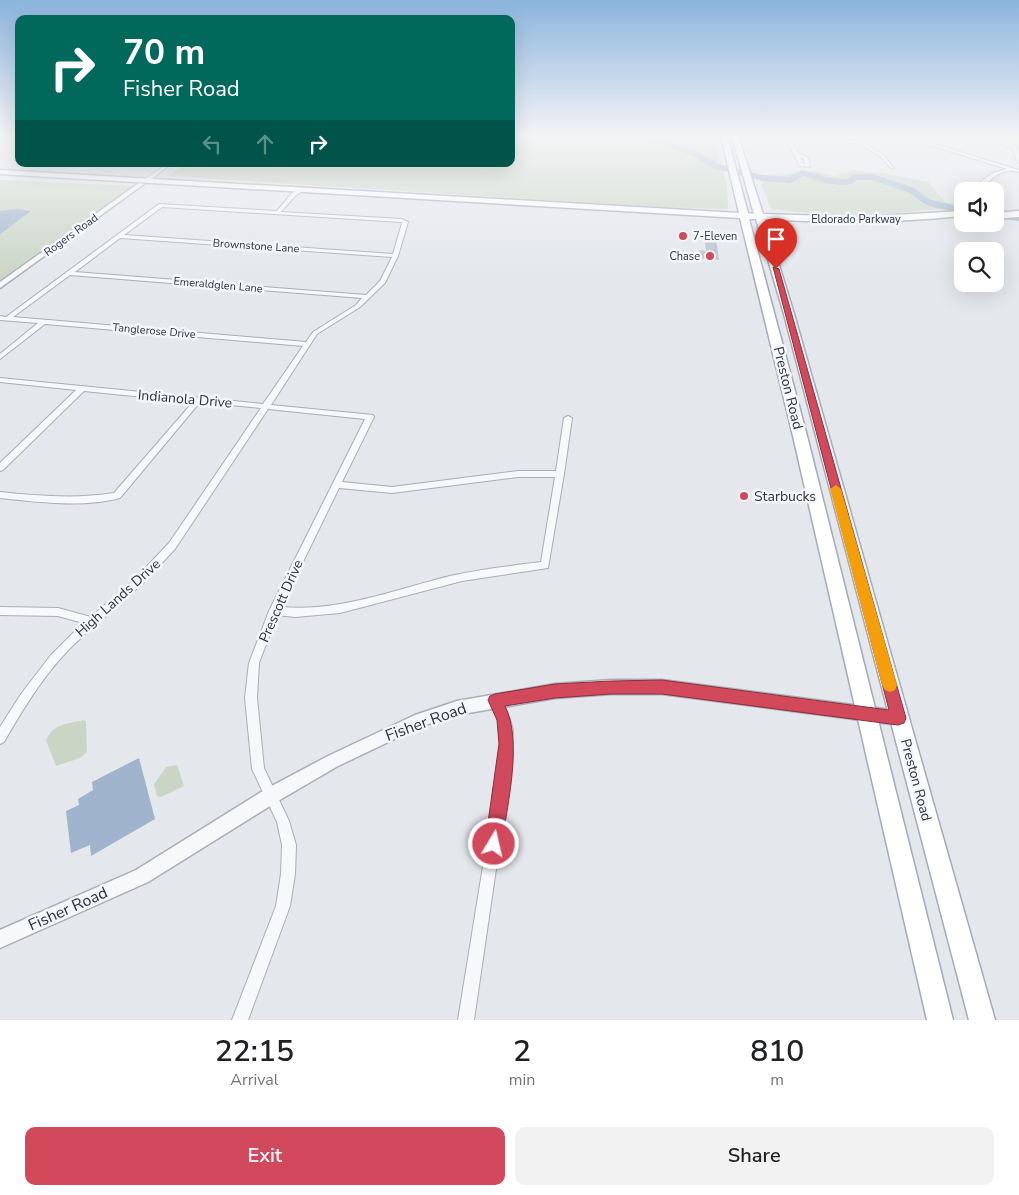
<!DOCTYPE html>
<html lang="en">
<head>
<meta charset="utf-8">
<style>
  :root { --surface:#fff; --page:#f2f2f2; --text:#202124; --muted:#757577; --accent:#d1495b }
  body { margin:0; font-family:"Nunito Sans",sans-serif; background:var(--page); color:var(--text); height:100vh; display:flex; flex-direction:column; font-size:19px; white-space:nowrap }
  * { box-sizing:border-box; margin:0 }
  p { font-size:16px; color:var(--muted) }
  .icon { flex:none; width:28px; height:28px; fill:none; stroke:currentColor; stroke-width:2; stroke-linecap:round; stroke-linejoin:round }
  .map { position:relative; height:1020px; overflow:hidden }
  .side { display:flex; flex-direction:column; background:var(--surface); flex:1 }
  .side>* { flex:none }
  .guide { position:absolute; left:15px; top:15px; width:500px; height:152px; border-radius:10px; box-shadow:0 5px 20px #0002; background:#00695c; color:#fff; overflow:hidden }
  .buttons { position:absolute; left:954px; top:182px; display:grid; gap:10px }
  .buttons a { display:grid; place-items:center; width:50px; height:50px; border-radius:10px; background:var(--surface); box-shadow:0 5px 20px #0002; font-size:25px }
  .pin { position:absolute; display:grid; place-items:center; width:42px; height:42px; color:#fff; margin:-51px -21px; border-radius:50% 50% 50% 0; rotate:-45deg; box-shadow:0 0 5px #0007 }
  .pin .icon { rotate:45deg }
  .me { position:absolute; width:55px; margin:-28px; rotate:9deg; stroke-linejoin:round; filter:drop-shadow(0 0 4px #0008) }
  .turn { display:flex; align-items:center; gap:18px; height:105px; padding:0 25px; font-size:22px }
  .turn .icon { width:65px; height:65px; stroke-width:2.5 }
  .turn b { display:block; font-size:35px; line-height:42px }
  .lanes { display:flex; align-items:center; height:48px; padding:0 25px; background:#0003; justify-content:center; gap:25px; direction:ltr }
  .lanes .off { opacity:.35 }
  .eta { display:flex; justify-content:space-evenly; align-items:center; height:85px; text-align:center }
  .eta b { font-size:30px; font-weight:600; line-height:35px }
  .button { display:flex; gap:10px; margin-top:auto; padding:10px 25px }
  .button a { flex:1; height:58px; border-radius:10px; background:var(--accent); color:#fff; font-size:20px; font-weight:600; line-height:58px; text-align:center }
  .button a+a { background:var(--page); color:var(--text) }
  .map>svg:first-child { display:block }
  .green { fill:#c9d6c5 }
  .water { fill:#9fb4cc }
  .lines { fill:none; stroke-linecap:round; stroke-linejoin:round }
  .river { fill:#9fb4cc; fill-rule:evenodd }
  .building { fill:#bbc0ca }
  .minor-casing { stroke:#a9aeb7; stroke-width:2 }
  .tertiary-casing { stroke:#a9aeb7; stroke-width:3 }
  .primary-casing { stroke:#a3abb8; stroke-width:3 }
  .minor { fill:#f7f8fa; fill-rule:evenodd }
  .tertiary { fill:#f7f8fa; fill-rule:evenodd }
  .primary { fill:#fff; fill-rule:evenodd }
  .route { fill:#d1495b; stroke:#882f3b }
  .slow { fill:#f59e0b }
  .poi-dot { fill:#d1495b; stroke:#f4f6f9; stroke-width:2 }
  .labels { text-anchor:middle; dominant-baseline:central; stroke-width:5; stroke-linejoin:round; paint-order:stroke }
  .far-street-label { font-size:11px; fill:#2b3445; stroke:#f4f6f9 }
  .far-poi-label { font-size:11px; fill:#2b3445; stroke:#f4f6f9; text-anchor:start }
  .street-label { font-size:14px; fill:#2b3445; stroke:#f4f6f9 }
  .poi-label { font-size:14px; fill:#2b3445; stroke:#f4f6f9; text-anchor:start }
  .near-street-label { font-size:16px; fill:#2b3445; stroke:#f4f6f9 }
</style>
</head>
<body>
<div class="map">
<svg width="1019" height="1020" viewBox="0 0 1019 1020">
  <rect width="100%" height="100%" fill="#e4e7ec"/>
  <g class="green">
    <path d="M511,136H714L727,184L728,209L657,207L168,176L185,164H511Z"/>
    <path d="M853,170L882,173L928,182L946,203L962,205V207L850,217L771,209L762,185L767,175L788,174L798,171H815L834,176Z"/>
    <path d="M0,180L135,186L0,280Z"/>
    <path d="M84,720L86,721L87,752L80,758L56,766L46,740C54,723 68,724 84,720Z"/>
    <path d="M177,765L184,786L161,797L157,796L154,784L166,767Z"/>
  </g>
  <g class="water">
    <path d="M17,209L31,211L0,234V211Z"/>
    <path d="M139,758L155,819L91,856L90,845L71,853L66,811L79,805L78,799L93,790L92,782Z"/>
  </g>
  <g class="lines">
    <g class="river">
      <path d="M640,136H651L701,153L719,164L762,175L789,177L802,170L826,177L842,179H847L854,174H873L914,188L931,200L962,207V213L936,208L925,204L908,192L872,180H856L852,184L842,185L824,183L804,176L791,183L762,181L713,168L695,157Z"/>
      <path d="M995,212L1019,215V221L995,218Z"/>
    </g>
  </g>
  <path class="building" d="M703,230L715,231L719,260L700,258L699,250L706,251Z"/>
  <g class="lines">
    <defs>
      <g id="minor">
        <path d="M724,136L759,138L761,139L759,140L723,138Z"/>
        <path d="M784,136H788L789,139L852,141L898,137L900,138L862,142L882,154L894,168L892,169L880,156L857,143L791,141L797,152L808,158L810,167L800,166L787,141L761,139L763,138L785,139ZM800,157L804,159L805,164H804Z"/>
        <path d="M975,136H980L1016,146L1019,154V163L1017,162L1013,148Z"/>
        <path d="M908,138L928,142L1019,170V172C997,166 993,184 978,186V184L992,173L1007,169L926,144L907,140Z"/>
        <path d="M167,164H171L149,181H145V179Z"/>
        <path d="M302,188L304,189V190L296,195L281,212L402,219L408,222L398,256L385,283L360,307L317,334L271,405L373,415L374,417L342,482L392,487L518,471H556L564,418L568,416L572,418L564,474L548,568L462,581L340,613L295,617L277,615L259,663L257,698L264,768L289,821L296,845L295,874L290,906L248,1020H232L276,906L281,874L282,845L277,822L252,769L245,698L249,663L269,611L365,419L268,409L175,549L141,585L99,622L98,625C92,627 87,632 82,637C49,666 26,704 4,742L0,744V727L21,694L51,655L83,623L58,616L0,615V607L58,608L91,617L135,579L169,543L261,408L200,402L120,498C82,508 38,502 0,498V492C38,496 77,499 114,493L193,402L84,391L3,470L0,471V463L76,390L0,382V378L263,404L303,346L45,324L0,359V354L38,323L0,320V316L6,317L159,204L277,211L292,193ZM162,207L401,222L402,223L393,254L124,235ZM120,238L392,257L380,281L366,295L75,272ZM70,275L362,298L356,305L313,332L306,342L13,317ZM518,477H555L541,562C510,566 480,569 450,576C394,590 339,612 281,607L339,488L392,493Z"/>
        <path d="M495,695L499,696L510,719L513,730L509,780L474,1020H458L497,780L501,730L498,720L489,700L491,696Z"/>
      </g>
      <g id="tertiary">
        <path d="M139,183L144,184L0,288V282Z"/>
        <path d="M611,680H662L899,711L904,713L906,718L904,723L899,725L662,694H611L555,698L457,715L422,726L338,766L278,801L148,882L0,948V930L136,870L266,789L328,756L415,715L457,701L555,684Z"/>
      </g>
      <g id="primary">
        <path d="M721,136H727L748,213L754,214L732,136H738L763,214L862,217L962,211V216C896,223 831,223 765,219L794,314L995,1020H969L784,314L756,219H749L807,436L953,1020H927L793,436L740,218L0,174V170L739,213Z"/>
        <path d="M1019,211V217L995,219V213Z"/>
      </g>
    </defs>
    <use href="#minor" class="minor-casing"/>
    <use href="#tertiary" class="tertiary-casing"/>
    <use href="#primary" class="primary-casing"/>
    <use href="#minor" class="minor"/>
    <use href="#tertiary" class="tertiary"/>
    <use href="#primary" class="primary"/>
  </g>
  <linearGradient id="sky" x2="0" y2="1"><stop stop-color="#8bb4dd"/><stop offset="0.49" stop-color="#f3f4f6"/><stop offset="1" stop-color="#f3f4f6" stop-opacity="0"/></linearGradient>
  <rect width="1019" height="278" fill="url(#sky)"/>
  <path class="route" d="M773,267L779,269L906,718L904,723L898,725L662,694H611L555,698L505,706C523,742 507,804 502,844L500,850L494,852L488,850L485,844L499,744L497,720L488,700L490,696L495,694L555,684L611,681L662,680L889,710Z"/>
  <path class="slow" d="M836,485L841,489L897,685L895,690L890,692L885,690L882,685L830,489Z"/>
  <g class="poi-dot">
    <circle cx="683" cy="236" r="5"/>
    <circle cx="710" cy="256" r="5"/>
    <circle cx="744" cy="496" r="5"/>
  </g>
  <g class="labels">
    <g class="far-street-label">
      <text x="856" y="219">Eldorado Parkway</text>
      <text transform="translate(71 235) rotate(-36)">Rogers Road</text>
      <text transform="translate(256 246) rotate(4)">Brownstone Lane</text>
      <text transform="translate(218 285) rotate(5)">Emeraldglen Lane</text>
      <text transform="translate(154 331) rotate(5)">Tanglerose Drive</text>
    </g>
    <g class="far-poi-label">
      <text x="693" y="236">7-Eleven</text>
      <text x="700" y="256" text-anchor="end">Chase</text>
    </g>
    <g class="street-label">
      <text transform="translate(788 388) rotate(76)">Preston Road</text>
      <text transform="translate(185 399) rotate(5)">Indianola Drive</text>
      <text transform="translate(118 598) rotate(-42)">High Lands Drive</text>
      <text transform="translate(281 601) rotate(-66)">Prescott Drive</text>
      <text transform="translate(916 780) rotate(75)">Preston Road</text>
    </g>
    <g class="poi-label">
      <text x="754" y="496">Starbucks</text>
    </g>
    <g class="near-street-label">
      <text transform="translate(426 722) rotate(-20)">Fisher Road</text>
      <text transform="translate(68 909) rotate(-24)">Fisher Road</text>
    </g>
  </g>
</svg>
<div class="buttons">
<a><svg class="icon" aria-label="sound" viewBox="0 0 24 24"><path d="M4 9h4l5-4v14l-5-4H4zM17 9q2 3 0 6"/></svg></a>
<a><svg class="icon" aria-label="search" viewBox="0 0 24 24"><circle cx="10" cy="10" r="6"/><path d="M15 15l6 6"/></svg></a>
</div>
<div class="pin" style="left:776px;top:269px;background:#d93025"><svg class="icon" aria-label="arrive" viewBox="0 0 24 24"><path d="M6 21V4h12l-3 4 3 4H6"/></svg></div>
<svg class="me" style="left:494px;top:844px" viewBox="-20 -20 40 40"><circle r="17" fill="#d1495b" stroke="#fff" stroke-width="3"/><path d="M0-11L8 9 0 5-8 9z" fill="#fff"/></svg>
<div class="guide">
<div class="turn"><svg class="icon" aria-label="right" viewBox="0 0 24 24"><path d="M7 20v-9h11M14 6l5 5-5 5"/></svg><div><b>70 m</b>Fisher Road</div></div>
<div class="lanes"><svg class="icon off" aria-label="left" viewBox="0 0 24 24"><path d="M17 20v-9H6M10 6l-5 5 5 5"/></svg><svg class="icon off" aria-label="ahead" viewBox="0 0 24 24"><path d="M12 20V5M6 11l6-6 6 6"/></svg><svg class="icon" aria-label="right" viewBox="0 0 24 24"><path d="M7 20v-9h11M14 6l5 5-5 5"/></svg></div>
</div>
</div>
<section class="side">
<div class="eta">
<div><b>22:15</b><p>Arrival</p></div>
<div><b>2</b><p>min</p></div>
<div><b>810</b><p>m</p></div>
</div>
<div class="button"><a>Exit</a><a>Share</a></div>
</section>
</body>
</html>
